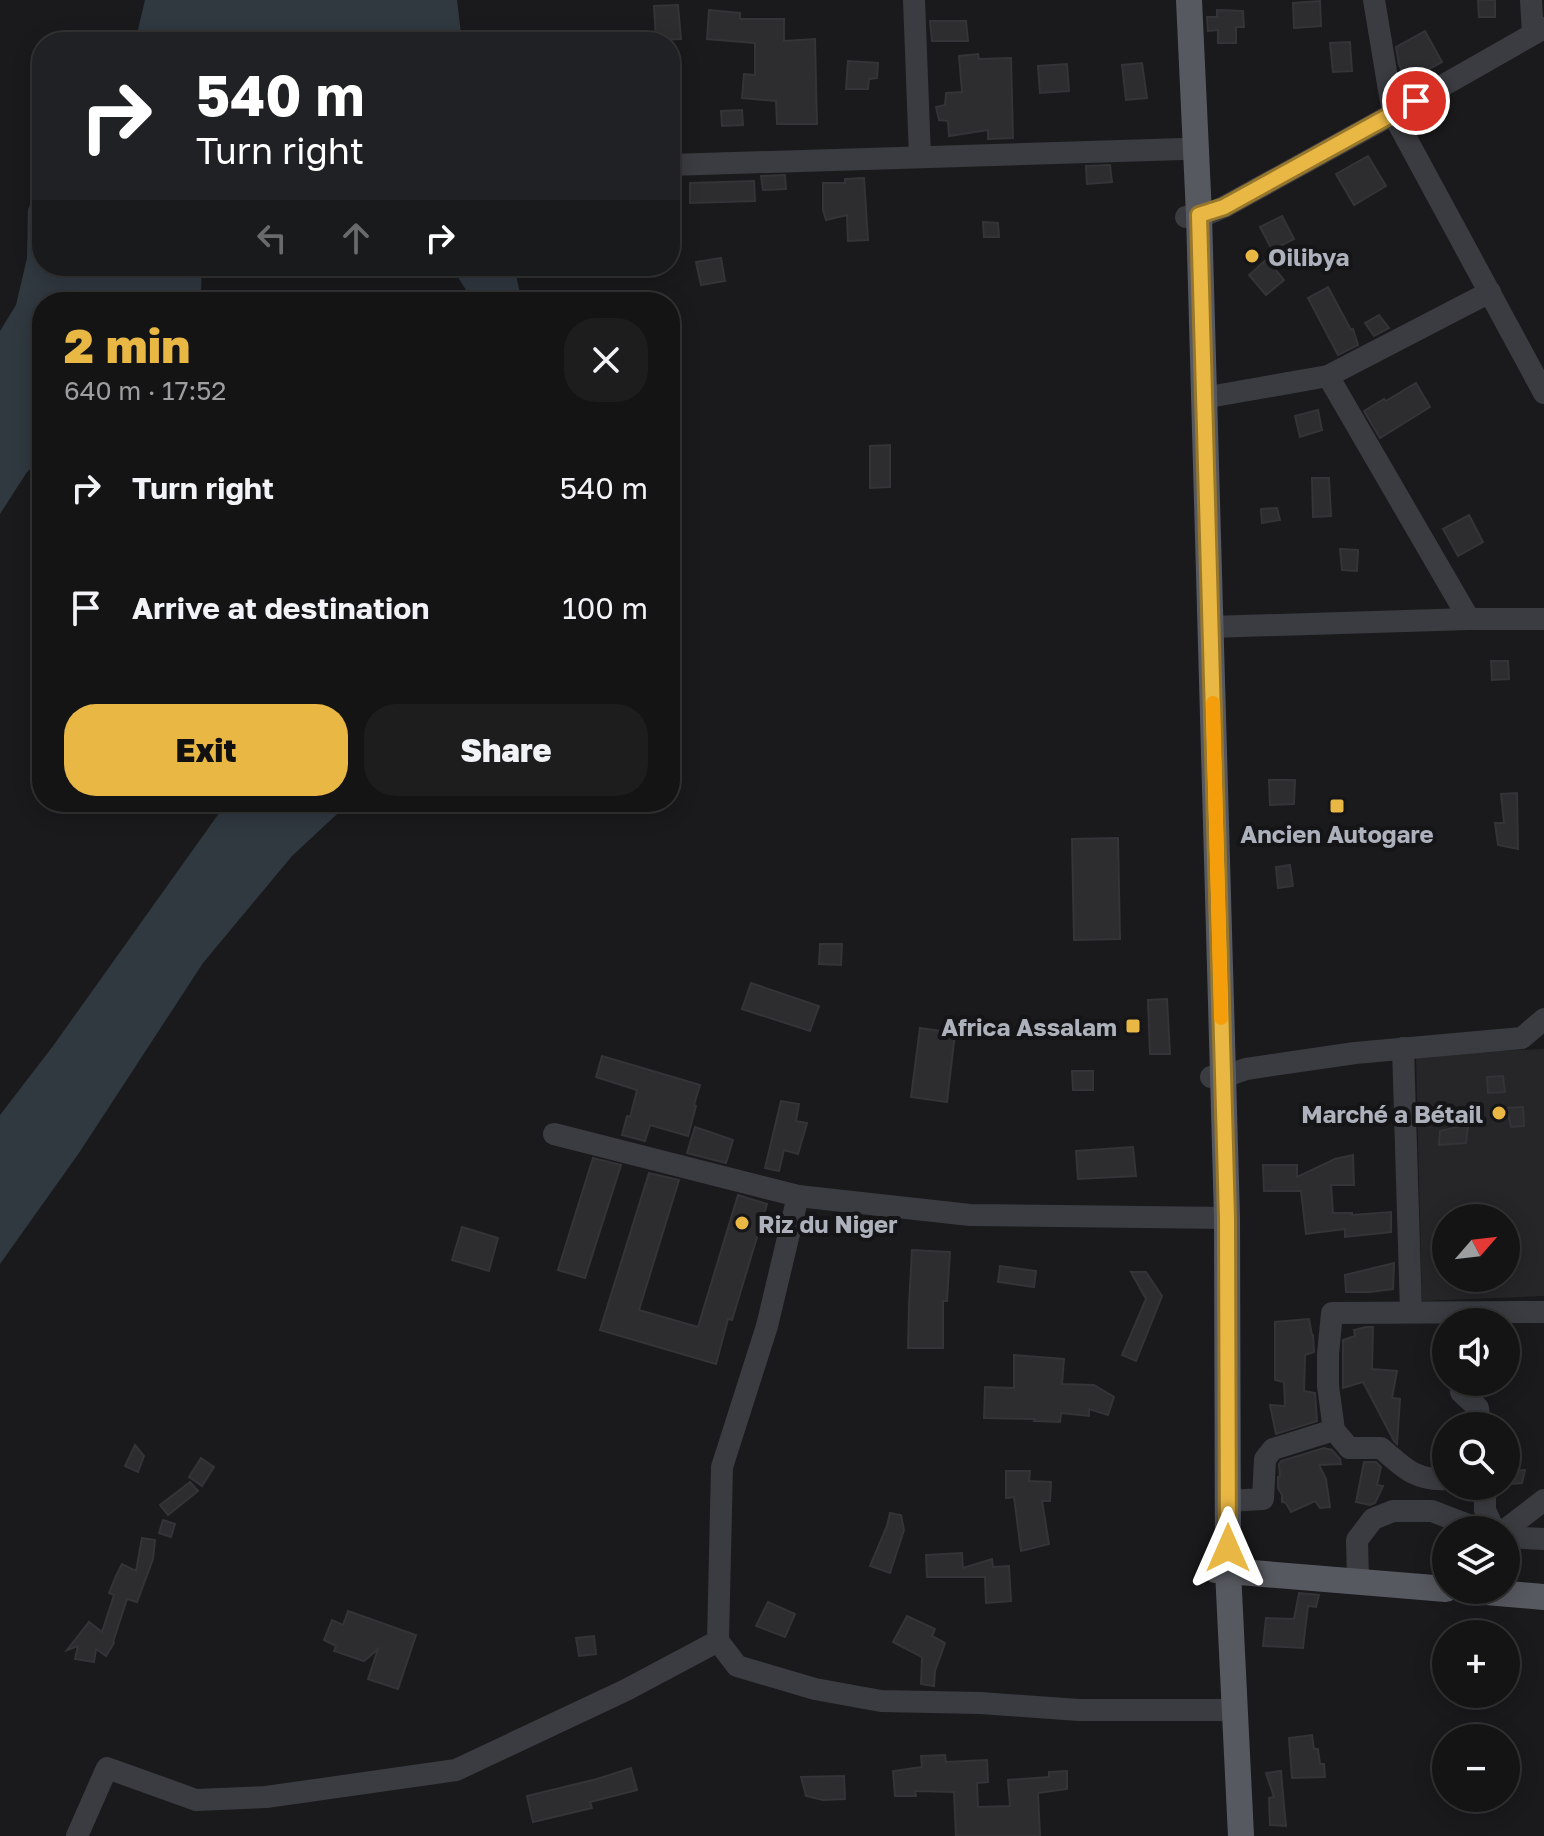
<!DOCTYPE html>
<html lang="en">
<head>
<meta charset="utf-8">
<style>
  :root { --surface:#141415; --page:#1d1d1e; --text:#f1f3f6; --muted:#9d9ea0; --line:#333334; --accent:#e9b744 }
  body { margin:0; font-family:"Golos Text",sans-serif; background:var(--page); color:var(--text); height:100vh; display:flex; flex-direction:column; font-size:30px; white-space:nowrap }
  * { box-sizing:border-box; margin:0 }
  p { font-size:26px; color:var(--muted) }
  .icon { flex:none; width:44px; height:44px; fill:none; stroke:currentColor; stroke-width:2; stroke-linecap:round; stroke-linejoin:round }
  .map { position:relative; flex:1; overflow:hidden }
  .side { position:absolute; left:32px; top:292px; width:648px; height:520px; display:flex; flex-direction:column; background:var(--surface); border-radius:32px; box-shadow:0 4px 20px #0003,0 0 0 2px var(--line) }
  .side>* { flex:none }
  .banner { position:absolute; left:32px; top:32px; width:648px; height:244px; border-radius:32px; box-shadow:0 4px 20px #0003,0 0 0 2px var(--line); background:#202124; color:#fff; overflow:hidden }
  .needle { width:52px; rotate:62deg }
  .tools { position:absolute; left:1432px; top:1204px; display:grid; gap:16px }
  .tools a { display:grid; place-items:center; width:88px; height:88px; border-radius:50%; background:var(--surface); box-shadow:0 4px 20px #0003,0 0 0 2px var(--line); font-size:40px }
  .pin { position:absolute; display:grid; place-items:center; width:68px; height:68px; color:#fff; margin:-34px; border:4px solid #fff; border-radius:50%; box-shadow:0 2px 8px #0007 }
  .me { position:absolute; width:88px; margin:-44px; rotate:0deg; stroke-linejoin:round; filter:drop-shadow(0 0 6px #0008) }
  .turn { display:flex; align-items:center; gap:28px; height:168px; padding:0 32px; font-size:36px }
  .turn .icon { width:104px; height:104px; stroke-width:2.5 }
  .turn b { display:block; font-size:56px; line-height:68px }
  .lanes { display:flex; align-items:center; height:76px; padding:0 32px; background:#0003; justify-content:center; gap:40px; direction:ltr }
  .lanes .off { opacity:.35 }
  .round { display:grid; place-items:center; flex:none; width:84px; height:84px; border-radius:32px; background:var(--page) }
  .overview { display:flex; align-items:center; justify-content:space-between; height:136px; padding:0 32px }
  h1 { font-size:48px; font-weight:800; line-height:60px; color:var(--accent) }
  .cta { display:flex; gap:16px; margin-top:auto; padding:16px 32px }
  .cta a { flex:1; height:92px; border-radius:32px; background:var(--accent); color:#111; font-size:32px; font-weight:800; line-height:92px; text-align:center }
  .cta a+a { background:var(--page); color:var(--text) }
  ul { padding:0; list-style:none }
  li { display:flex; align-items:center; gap:24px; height:120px; padding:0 32px }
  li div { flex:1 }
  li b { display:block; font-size:30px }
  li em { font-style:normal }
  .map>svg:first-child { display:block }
  .built { fill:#262629; fill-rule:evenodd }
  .water { fill:#303840 }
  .building { fill:#2d2d30; stroke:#343438; stroke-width:2 }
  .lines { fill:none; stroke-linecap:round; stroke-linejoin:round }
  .minor { stroke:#3b3c41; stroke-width:22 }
  .major { stroke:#575960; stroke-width:26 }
  .route-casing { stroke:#97772c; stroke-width:20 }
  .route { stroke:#e9b744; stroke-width:14 }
  .slow { stroke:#f59e0b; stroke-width:14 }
  .poi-dot { fill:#e9b744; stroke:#151517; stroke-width:3 }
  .labels { text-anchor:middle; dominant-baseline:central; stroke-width:8; stroke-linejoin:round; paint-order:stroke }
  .poi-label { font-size:24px; font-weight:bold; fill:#adb1bb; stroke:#151517; text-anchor:start }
</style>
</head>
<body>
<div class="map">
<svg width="1544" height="1836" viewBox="0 0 1544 1836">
  <rect width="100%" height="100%" fill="#1a1a1c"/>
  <path class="built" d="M1544,1049V1296L1422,1301L1416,1055ZM1446,1218H1506V1278H1446Z"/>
  <g class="water">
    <path d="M145,0H457L462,42H135Z"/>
    <path d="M42,174V266H202L201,291L198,302H42V457L27,472L0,514V331L16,305L27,258L28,210Z"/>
    <path d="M451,266H514L522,302H466V290Z"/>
    <path d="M227,802H350L292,856L203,963L79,1153L0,1264V1115L53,1046Z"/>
  </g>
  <g class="building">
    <path d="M1478,0H1495V17H1479Z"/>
    <path d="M1320,1L1321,26L1294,28L1293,3Z"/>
    <path d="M678,5L681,39L656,40L654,6Z"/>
    <path d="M709,10L740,13V19H784V41L815,39L817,124H777L776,101L742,98L744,74L755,75V43L707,39Z"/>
    <path d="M1217,10L1243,11L1244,27H1236V43H1218V30L1208,31L1207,17H1217Z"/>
    <path d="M930,21H966L968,41H932Z"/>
    <path d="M1425,31L1442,62L1407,81L1399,65L1396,47Z"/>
    <path d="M1350,42L1352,71L1333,72L1330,43Z"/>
    <path d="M978,54L979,59L1011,58L1013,138L988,139V130L949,136L948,121L939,120L936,107L945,105L946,93L962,92L959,56Z"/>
    <path d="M848,61L878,63L877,78L869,79L868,89H846Z"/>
    <path d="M1142,63L1147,98L1126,100L1122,65Z"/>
    <path d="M1067,64L1069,91L1040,93L1038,66Z"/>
    <path d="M742,110L743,125L722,126L721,111Z"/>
    <path d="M1368,156L1386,186L1354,205L1336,174Z"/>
    <path d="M1110,165L1112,182L1087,184L1086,166Z"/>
    <path d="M785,175L786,189L763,190L761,176Z"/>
    <path d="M864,178L868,240L848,241L847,215L826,220L823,210V183H845V179Z"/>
    <path d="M754,181L755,201L690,203V183Z"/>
    <path d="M1282,216L1294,239L1272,250L1260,227Z"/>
    <path d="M983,222L998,223L999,237H984Z"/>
    <path d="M721,258L725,281L701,285L696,262Z"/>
    <path d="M1267,259L1284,280L1266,295L1249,275Z"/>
    <path d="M1328,287L1351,330L1353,329L1358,345L1338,355L1308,298Z"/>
    <path d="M1379,315L1389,328L1374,336L1365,323Z"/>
    <path d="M1416,383L1430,407L1380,438L1364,411L1384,399L1386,401Z"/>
    <path d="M1318,410L1322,430L1300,437L1295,416Z"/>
    <path d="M890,445V487L870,488V446Z"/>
    <path d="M1312,478H1329L1331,516L1313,517Z"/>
    <path d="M1277,508L1280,520L1262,523L1261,509Z"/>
    <path d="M1469,515L1483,542L1458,556L1443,529Z"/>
    <path d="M1340,549L1358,550L1357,571L1342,570Z"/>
    <path d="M1491,661H1508L1509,679L1492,680Z"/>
    <path d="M1269,780H1295L1294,804L1270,805Z"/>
    <path d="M1517,793L1518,849L1498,845L1495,823H1504L1501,794Z"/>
    <path d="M1118,838L1120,939L1074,940L1072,839Z"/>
    <path d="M1290,865L1293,886L1278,888L1276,867Z"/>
    <path d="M820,944H842L841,965L819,964Z"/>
    <path d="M751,983L819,1006L810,1031L742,1009Z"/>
    <path d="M1167,999L1170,1054H1150L1148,1000Z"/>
    <path d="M920,1028L955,1033L947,1102L911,1097Z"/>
    <path d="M602,1056L700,1085L694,1105L696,1106L688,1136L650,1125L645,1141L622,1135L627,1116L630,1117L637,1090L596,1077Z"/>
    <path d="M1072,1071H1093V1090H1073Z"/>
    <path d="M1503,1076L1505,1092L1488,1093L1487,1077Z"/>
    <path d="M781,1101L799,1104L796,1121L807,1123L798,1154L784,1150L779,1171L765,1168Z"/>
    <path d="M1476,1107L1479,1122L1468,1125L1466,1143L1439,1145L1440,1131L1466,1125L1461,1111Z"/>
    <path d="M1523,1107L1524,1126L1511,1127L1507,1108Z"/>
    <path d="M695,1127L733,1140L726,1163L687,1153Z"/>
    <path d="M1133,1147L1136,1176L1078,1179L1076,1151Z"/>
    <path d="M1353,1155L1354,1185H1331L1333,1213H1352V1215L1391,1212V1232L1345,1237V1229L1306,1234L1301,1191H1264L1263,1165H1297V1177L1335,1159Z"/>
    <path d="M593,1158L621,1165L585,1278L558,1270Z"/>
    <path d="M649,1173L679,1180L639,1310L698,1327L738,1195L767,1204L732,1320L728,1319L716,1364L600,1330Z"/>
    <path d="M462,1227L498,1238L489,1271L452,1260Z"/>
    <path d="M912,1250L950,1252L947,1301H943V1348H908L909,1305Z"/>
    <path d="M1394,1263L1393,1289L1370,1292H1346L1345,1275Z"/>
    <path d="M1000,1266L1036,1271L1034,1287L998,1282Z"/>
    <path d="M1131,1272H1146L1162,1296L1136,1361L1122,1355L1146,1299Z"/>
    <path d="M1309,1319L1312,1335H1313L1314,1352L1305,1355L1304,1391L1315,1393L1317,1421L1276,1434L1270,1405L1285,1406L1284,1382L1275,1380V1322Z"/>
    <path d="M1366,1327H1373L1372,1369L1397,1371L1392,1398L1400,1399L1397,1444L1394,1441L1363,1382L1343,1388V1340L1355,1336L1354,1330Z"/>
    <path d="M1014,1355L1064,1359L1062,1384L1094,1385L1114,1397L1108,1415L1089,1409V1416L1061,1413L1060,1422L1034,1421L1035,1419L984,1418L985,1387L1014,1388Z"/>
    <path d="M135,1445L144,1456L138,1472L125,1466Z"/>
    <path d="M1324,1448L1332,1450L1340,1459L1341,1464L1319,1465L1326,1479L1330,1507L1320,1508L1315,1501L1291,1512L1286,1503L1282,1502V1495L1278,1488V1477L1280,1476L1279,1464L1281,1461Z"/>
    <path d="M201,1458L214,1467L202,1486L189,1477Z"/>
    <path d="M1364,1462H1376L1381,1467L1377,1485L1383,1486L1375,1503L1370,1505L1356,1502Z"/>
    <path d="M1525,1470L1522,1483L1511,1484L1510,1471Z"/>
    <path d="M1006,1471H1030L1029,1481L1051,1482L1050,1501H1042L1049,1544L1021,1551L1014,1497L1006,1498Z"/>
    <path d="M190,1482L198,1491L168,1515L160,1505Z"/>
    <path d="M890,1513L901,1515L904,1530L890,1573L870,1566L887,1526Z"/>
    <path d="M163,1520L175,1524L171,1537L159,1533Z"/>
    <path d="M142,1538L155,1540L153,1559L137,1602L127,1599L113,1642L114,1643L106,1656L96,1649L94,1662L75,1659L78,1646L67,1650L89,1622L102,1632L114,1595L109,1593L116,1576L122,1564L136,1571Z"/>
    <path d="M962,1553L963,1568L992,1559L993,1567L1009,1566L1011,1601L986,1603L985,1577H927L926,1555Z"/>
    <path d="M1299,1593L1319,1595L1316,1607L1308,1606L1303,1648L1263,1646L1266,1618L1294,1619Z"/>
    <path d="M768,1602L795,1614L785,1637L756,1626Z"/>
    <path d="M348,1611L416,1635L398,1689L368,1679L378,1649L364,1661L334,1651L336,1646L324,1640L332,1620L343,1625Z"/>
    <path d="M907,1616L935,1629L932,1636L945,1643L935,1671L934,1686L921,1684L922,1657L893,1642Z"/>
    <path d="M594,1636L596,1654L579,1656L576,1638Z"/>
    <path d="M1312,1735L1314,1749H1318L1320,1764H1324L1325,1777L1292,1778L1289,1738Z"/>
    <path d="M945,1755L946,1762L987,1760L988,1782L977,1783L978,1807L1010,1806L1008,1780L1049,1777V1772L1067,1771V1789L1038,1793L1040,1836H956L954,1792L915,1791L916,1796H895L893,1771L922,1767L921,1756Z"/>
    <path d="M631,1768L637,1790L590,1802L592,1808L533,1822L527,1796L597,1779Z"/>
    <path d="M1281,1771L1283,1795L1286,1826L1270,1825L1269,1798L1274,1797L1266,1773Z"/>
    <path d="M844,1776L845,1799L823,1800L806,1796L801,1777Z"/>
  </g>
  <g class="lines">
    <g class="minor">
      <path d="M914,0L920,157"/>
      <path d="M1374,0L1393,114L1544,393"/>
      <path d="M1531,0L1533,34"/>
      <path d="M670,165L1183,149"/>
      <path d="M1186,217L1208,214L1224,207L1393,114L1544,28"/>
      <path d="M1328,376L1469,619"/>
      <path d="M1203,398L1328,376L1490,292"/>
      <path d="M1211,627L1469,619H1544"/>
      <path d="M1403,1048L1411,1312"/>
      <path d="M1211,1077H1223L1246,1069L1355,1053L1522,1038L1544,1019"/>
      <path d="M554,1134L798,1196L970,1215L1227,1218"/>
      <path d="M1461,1392L1478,1408L1480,1426"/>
      <path d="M1446,1479C1415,1481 1403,1467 1381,1448H1349L1334,1430L1328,1386V1354L1332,1313L1544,1312"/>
      <path d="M1485,1486V1510L1494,1530"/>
      <path d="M1228,1501L1263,1499L1265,1459L1273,1449L1334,1430"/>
      <path d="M1505,1530L1544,1500"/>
      <path d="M1506,1537L1544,1539"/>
      <path d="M1358,1581L1357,1540L1373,1519L1393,1511H1432L1481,1530"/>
      <path d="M718,1641L737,1666L815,1689L881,1701L980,1703L1079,1710H1221"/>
      <path d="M77,1836L107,1768L196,1800L266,1797L456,1770L626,1690L718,1641L722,1467L767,1326L798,1196"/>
    </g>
    <g class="major">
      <path d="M1189,0L1199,215L1227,1218L1228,1571L1241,1836"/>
      <path d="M1216,1570L1446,1589"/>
      <path d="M1463,1590L1544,1597"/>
    </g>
  </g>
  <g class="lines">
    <defs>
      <path id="route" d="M1228,1548L1227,1218L1199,215L1224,207L1416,101"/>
    </defs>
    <use href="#route" class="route-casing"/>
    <use href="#route" class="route"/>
    <path class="slow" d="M1213,703L1221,1018"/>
  </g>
  <g class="poi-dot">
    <circle cx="1252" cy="256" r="8"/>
    <rect x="1329" y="798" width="16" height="16" rx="4"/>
    <rect x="1125" y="1018" width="16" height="16" rx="4"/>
    <circle cx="1499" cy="1113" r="8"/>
    <circle cx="742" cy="1223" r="8"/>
  </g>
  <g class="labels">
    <g class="poi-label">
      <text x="1268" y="256">Oilibya</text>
      <text x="1337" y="833" text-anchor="middle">Ancien Autogare</text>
      <text x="1117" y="1026" text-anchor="end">Africa Assalam</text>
      <text x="1483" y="1113" text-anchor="end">Marché a Bétail</text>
      <text x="758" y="1223">Riz du Niger</text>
    </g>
  </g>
</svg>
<div class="tools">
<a><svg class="needle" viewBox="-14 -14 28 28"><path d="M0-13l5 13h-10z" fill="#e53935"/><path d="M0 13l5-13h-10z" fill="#9d9ea0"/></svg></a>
<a><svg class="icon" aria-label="sound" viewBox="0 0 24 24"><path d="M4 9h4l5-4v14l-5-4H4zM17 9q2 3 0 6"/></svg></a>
<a><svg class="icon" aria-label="search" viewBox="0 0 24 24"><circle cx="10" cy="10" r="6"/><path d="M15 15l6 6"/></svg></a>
<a><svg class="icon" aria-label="layers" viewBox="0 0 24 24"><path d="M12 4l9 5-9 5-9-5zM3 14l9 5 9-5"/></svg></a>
<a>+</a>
<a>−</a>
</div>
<div class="pin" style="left:1416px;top:101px;background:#d93025"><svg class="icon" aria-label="arrive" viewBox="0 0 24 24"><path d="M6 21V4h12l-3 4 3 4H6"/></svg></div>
<svg class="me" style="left:1228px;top:1548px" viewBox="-20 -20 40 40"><path d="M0-17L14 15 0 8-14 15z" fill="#e9b744" stroke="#fff" stroke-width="4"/></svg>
<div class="banner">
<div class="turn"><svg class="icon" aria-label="right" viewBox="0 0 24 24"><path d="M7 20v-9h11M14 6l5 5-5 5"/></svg><div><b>540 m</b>Turn right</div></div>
<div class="lanes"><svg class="icon off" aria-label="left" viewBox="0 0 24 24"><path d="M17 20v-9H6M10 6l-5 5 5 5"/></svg><svg class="icon off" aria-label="ahead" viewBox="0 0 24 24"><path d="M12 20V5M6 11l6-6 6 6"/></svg><svg class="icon" aria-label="right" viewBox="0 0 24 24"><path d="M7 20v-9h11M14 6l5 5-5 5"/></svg></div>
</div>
<section class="side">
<div class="overview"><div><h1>2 min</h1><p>640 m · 17:52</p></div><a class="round"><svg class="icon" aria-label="close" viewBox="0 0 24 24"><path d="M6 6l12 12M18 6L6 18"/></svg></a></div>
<ul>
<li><svg class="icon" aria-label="right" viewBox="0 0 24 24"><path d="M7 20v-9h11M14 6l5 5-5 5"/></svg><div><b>Turn right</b></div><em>540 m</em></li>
<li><svg class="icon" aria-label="arrive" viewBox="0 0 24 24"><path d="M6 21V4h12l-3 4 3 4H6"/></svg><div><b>Arrive at destination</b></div><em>100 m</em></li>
</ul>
<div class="cta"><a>Exit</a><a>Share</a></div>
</section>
</div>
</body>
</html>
